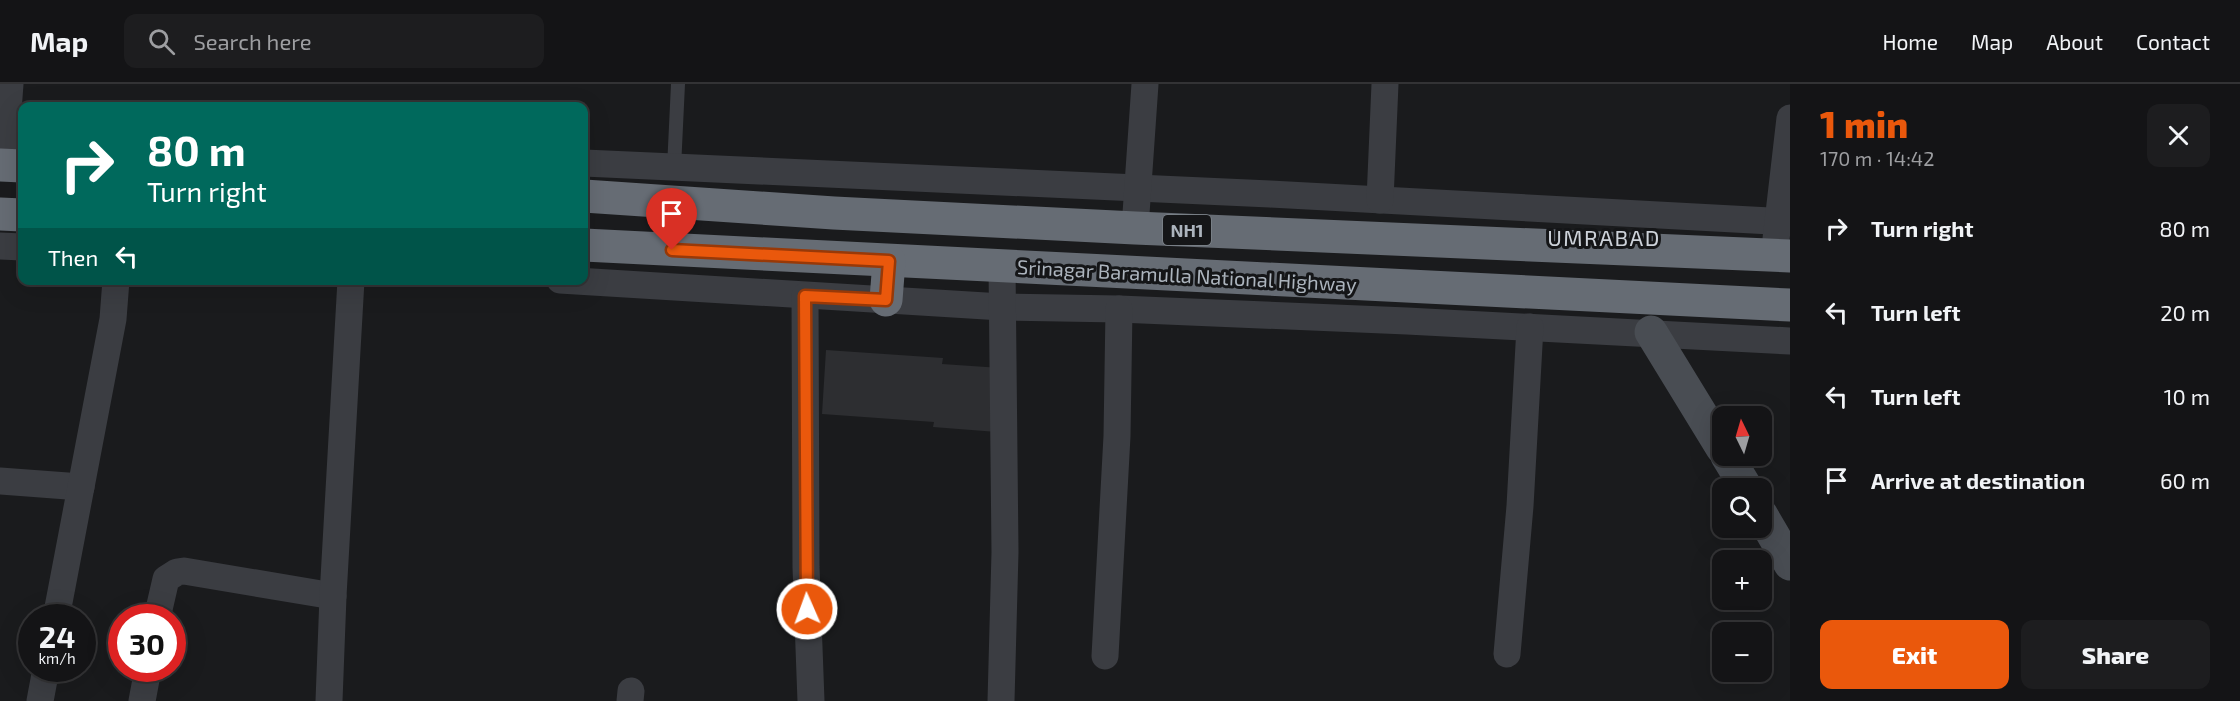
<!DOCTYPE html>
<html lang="en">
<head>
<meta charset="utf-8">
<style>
  :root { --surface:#141416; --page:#1d1d1f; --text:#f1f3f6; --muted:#9d9ea1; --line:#333335; --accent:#ea580c }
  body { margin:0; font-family:"Exo 2",sans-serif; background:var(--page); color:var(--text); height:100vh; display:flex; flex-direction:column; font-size:22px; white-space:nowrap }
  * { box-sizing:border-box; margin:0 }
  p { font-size:20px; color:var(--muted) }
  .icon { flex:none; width:33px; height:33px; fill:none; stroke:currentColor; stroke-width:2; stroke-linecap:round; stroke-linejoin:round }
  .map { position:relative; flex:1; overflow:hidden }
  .side { display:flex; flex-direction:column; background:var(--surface); width:450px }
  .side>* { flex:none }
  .top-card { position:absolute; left:18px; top:18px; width:570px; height:183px; border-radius:12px; box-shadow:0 6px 24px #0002,0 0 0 2px var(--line); background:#00695c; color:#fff; overflow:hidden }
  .needle { width:39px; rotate:355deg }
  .tools { position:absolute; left:1712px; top:322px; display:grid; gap:12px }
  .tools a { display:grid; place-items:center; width:60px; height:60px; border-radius:12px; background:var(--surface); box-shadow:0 6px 24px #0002,0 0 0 2px var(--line); font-size:30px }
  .speed { position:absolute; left:18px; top:520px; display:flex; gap:12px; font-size:30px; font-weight:700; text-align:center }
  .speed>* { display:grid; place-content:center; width:78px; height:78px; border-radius:50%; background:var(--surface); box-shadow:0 6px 24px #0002,0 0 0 2px var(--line); line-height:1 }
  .speed small { font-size:15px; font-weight:400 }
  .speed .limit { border:9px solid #d22; background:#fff; color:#111 }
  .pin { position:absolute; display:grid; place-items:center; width:51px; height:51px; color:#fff; margin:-62px -26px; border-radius:50% 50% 50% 0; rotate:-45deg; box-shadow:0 0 6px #0007 }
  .pin .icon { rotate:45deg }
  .me { position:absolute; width:66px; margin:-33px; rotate:358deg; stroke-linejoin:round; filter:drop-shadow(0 0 4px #0008) }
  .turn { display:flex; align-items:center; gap:21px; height:126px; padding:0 30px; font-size:27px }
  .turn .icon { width:78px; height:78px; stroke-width:2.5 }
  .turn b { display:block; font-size:42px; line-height:51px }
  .then { display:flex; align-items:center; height:57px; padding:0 30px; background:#0003; gap:12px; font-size:22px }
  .round { display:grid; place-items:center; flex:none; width:63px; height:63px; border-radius:12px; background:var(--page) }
  .overview { display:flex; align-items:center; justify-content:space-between; height:102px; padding:0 30px }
  h1 { font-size:36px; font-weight:800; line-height:45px; color:var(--accent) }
  .cta { display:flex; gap:12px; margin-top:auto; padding:12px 30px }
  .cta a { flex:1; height:69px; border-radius:12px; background:var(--accent); color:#fff; font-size:24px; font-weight:800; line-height:69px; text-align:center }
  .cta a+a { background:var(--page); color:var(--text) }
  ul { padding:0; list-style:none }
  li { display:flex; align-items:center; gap:18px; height:84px; padding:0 30px }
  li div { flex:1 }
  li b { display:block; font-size:22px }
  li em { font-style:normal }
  header { display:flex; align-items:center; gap:36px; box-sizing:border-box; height:84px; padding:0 30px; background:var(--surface); border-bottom:2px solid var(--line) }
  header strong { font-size:28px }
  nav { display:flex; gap:33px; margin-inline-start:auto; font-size:21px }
  .search { width:420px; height:54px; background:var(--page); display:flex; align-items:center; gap:15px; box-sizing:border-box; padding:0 21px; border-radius:12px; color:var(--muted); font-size:22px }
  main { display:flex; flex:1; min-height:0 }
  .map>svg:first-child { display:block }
  .building { fill:#2d2e31 }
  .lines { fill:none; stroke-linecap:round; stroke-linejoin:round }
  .lane { stroke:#3b3d42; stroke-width:14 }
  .street { stroke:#3b3d42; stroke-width:27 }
  .secondary { stroke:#494d53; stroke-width:33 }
  .highway { stroke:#666c74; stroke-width:33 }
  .route-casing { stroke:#983908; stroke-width:15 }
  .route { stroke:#ea580c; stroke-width:10 }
  .labels { text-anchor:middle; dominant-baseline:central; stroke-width:6; stroke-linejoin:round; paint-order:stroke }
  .shield { fill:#151618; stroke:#7f858c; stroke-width:1.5 }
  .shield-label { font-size:18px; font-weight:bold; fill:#acb4bd }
  .street-label { font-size:20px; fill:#acb4bd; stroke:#151618 }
  .quarter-label { font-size:22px; letter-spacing:1.5px; fill:#cdd2d9; stroke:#151618 }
</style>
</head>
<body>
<header>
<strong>Map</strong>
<div class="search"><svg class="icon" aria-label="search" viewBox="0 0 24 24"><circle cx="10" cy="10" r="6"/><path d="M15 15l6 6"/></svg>Search here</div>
<nav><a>Home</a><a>Map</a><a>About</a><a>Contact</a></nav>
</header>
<main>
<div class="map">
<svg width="1790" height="617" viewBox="0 0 1790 617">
  <rect width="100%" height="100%" fill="#1a1b1d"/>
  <path class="building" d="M826,266L943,274L942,280L1001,284L997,348L933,343L934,338L822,330Z"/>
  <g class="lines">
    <path class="lane" d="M674,84L678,0"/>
    <g class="street">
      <path d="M584,79L1270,110L1790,138"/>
      <path d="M4,81L10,0"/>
      <path d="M1380,116L1385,0"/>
      <path d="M1135,144L1145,0"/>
      <path d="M1776,155L1790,34"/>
      <path d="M0,162L22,163"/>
      <path d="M560,196L1002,223L1119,225L1407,237L1790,257"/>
      <path d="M805,212L806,483L811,617"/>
      <path d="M0,397L81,403"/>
      <path d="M56,534L113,235L116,196"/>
      <path d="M157,534L166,495L177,488L184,487L333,512"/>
      <path d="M1507,570L1520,422L1530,243"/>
      <path d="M1105,572L1117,352L1119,225"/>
      <path d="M40,617L46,585"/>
      <path d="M142,617L148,585"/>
      <path d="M329,617L333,512L351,196"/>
      <path d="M630,617L631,607"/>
      <path d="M1001,617L1005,468L1002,182"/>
    </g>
    <g class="secondary">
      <path d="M1651,248L1722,364"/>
      <path d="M1727,372L1747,405"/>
      <path d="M1761,430L1790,480"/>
    </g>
    <g class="highway">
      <path d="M0,81L22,82"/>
      <path d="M584,112L834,129L1135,144L1790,172"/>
      <path d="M0,130L22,131"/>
      <path d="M584,161L1790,221"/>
      <path d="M886,216L889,177"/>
    </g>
  </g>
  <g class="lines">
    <defs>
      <path id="route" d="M672,166L889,177L886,216L805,212L807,525"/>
    </defs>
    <use href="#route" class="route-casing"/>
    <use href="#route" class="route"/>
  </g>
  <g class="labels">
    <rect class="shield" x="1163" y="131" width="48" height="30" rx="4.5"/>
    <g class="shield-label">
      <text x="1187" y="146">NH1</text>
    </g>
    <g class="street-label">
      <text transform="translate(1187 191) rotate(3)">Srinagar Baramulla National Highway</text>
    </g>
    <g class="quarter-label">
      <text x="1604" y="153">UMRABAD</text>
    </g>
  </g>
</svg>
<div class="tools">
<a><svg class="needle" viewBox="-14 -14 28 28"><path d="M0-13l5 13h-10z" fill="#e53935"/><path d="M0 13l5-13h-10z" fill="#9d9ea1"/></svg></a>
<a><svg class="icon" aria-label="search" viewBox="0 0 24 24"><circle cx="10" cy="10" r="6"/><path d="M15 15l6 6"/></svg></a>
<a>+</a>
<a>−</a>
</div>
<div class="speed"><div>24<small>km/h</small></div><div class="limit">30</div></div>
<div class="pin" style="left:672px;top:166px;background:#d93025"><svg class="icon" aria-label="arrive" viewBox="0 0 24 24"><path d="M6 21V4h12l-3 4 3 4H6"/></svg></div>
<svg class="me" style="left:807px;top:525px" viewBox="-20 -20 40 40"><circle r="17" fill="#ea580c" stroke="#fff" stroke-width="3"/><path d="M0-11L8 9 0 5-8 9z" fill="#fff"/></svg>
<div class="top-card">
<div class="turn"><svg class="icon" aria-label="right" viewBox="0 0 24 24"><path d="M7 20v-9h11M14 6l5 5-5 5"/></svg><div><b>80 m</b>Turn right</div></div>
<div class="then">Then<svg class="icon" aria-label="left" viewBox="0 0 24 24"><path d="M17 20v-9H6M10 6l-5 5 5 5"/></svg></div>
</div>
</div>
<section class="side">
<div class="overview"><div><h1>1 min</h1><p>170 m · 14:42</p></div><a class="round"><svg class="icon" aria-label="close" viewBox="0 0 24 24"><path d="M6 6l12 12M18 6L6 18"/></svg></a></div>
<ul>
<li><svg class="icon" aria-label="right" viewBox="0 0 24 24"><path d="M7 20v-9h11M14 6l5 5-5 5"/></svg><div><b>Turn right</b></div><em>80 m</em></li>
<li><svg class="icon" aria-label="left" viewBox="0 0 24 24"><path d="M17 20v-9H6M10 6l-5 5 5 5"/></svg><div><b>Turn left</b></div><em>20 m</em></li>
<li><svg class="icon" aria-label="left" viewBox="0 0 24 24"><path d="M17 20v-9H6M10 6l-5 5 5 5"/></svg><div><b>Turn left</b></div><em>10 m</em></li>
<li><svg class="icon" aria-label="arrive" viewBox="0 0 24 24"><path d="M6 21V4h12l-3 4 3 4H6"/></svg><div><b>Arrive at destination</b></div><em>60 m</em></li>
</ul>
<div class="cta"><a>Exit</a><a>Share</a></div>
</section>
</main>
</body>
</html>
